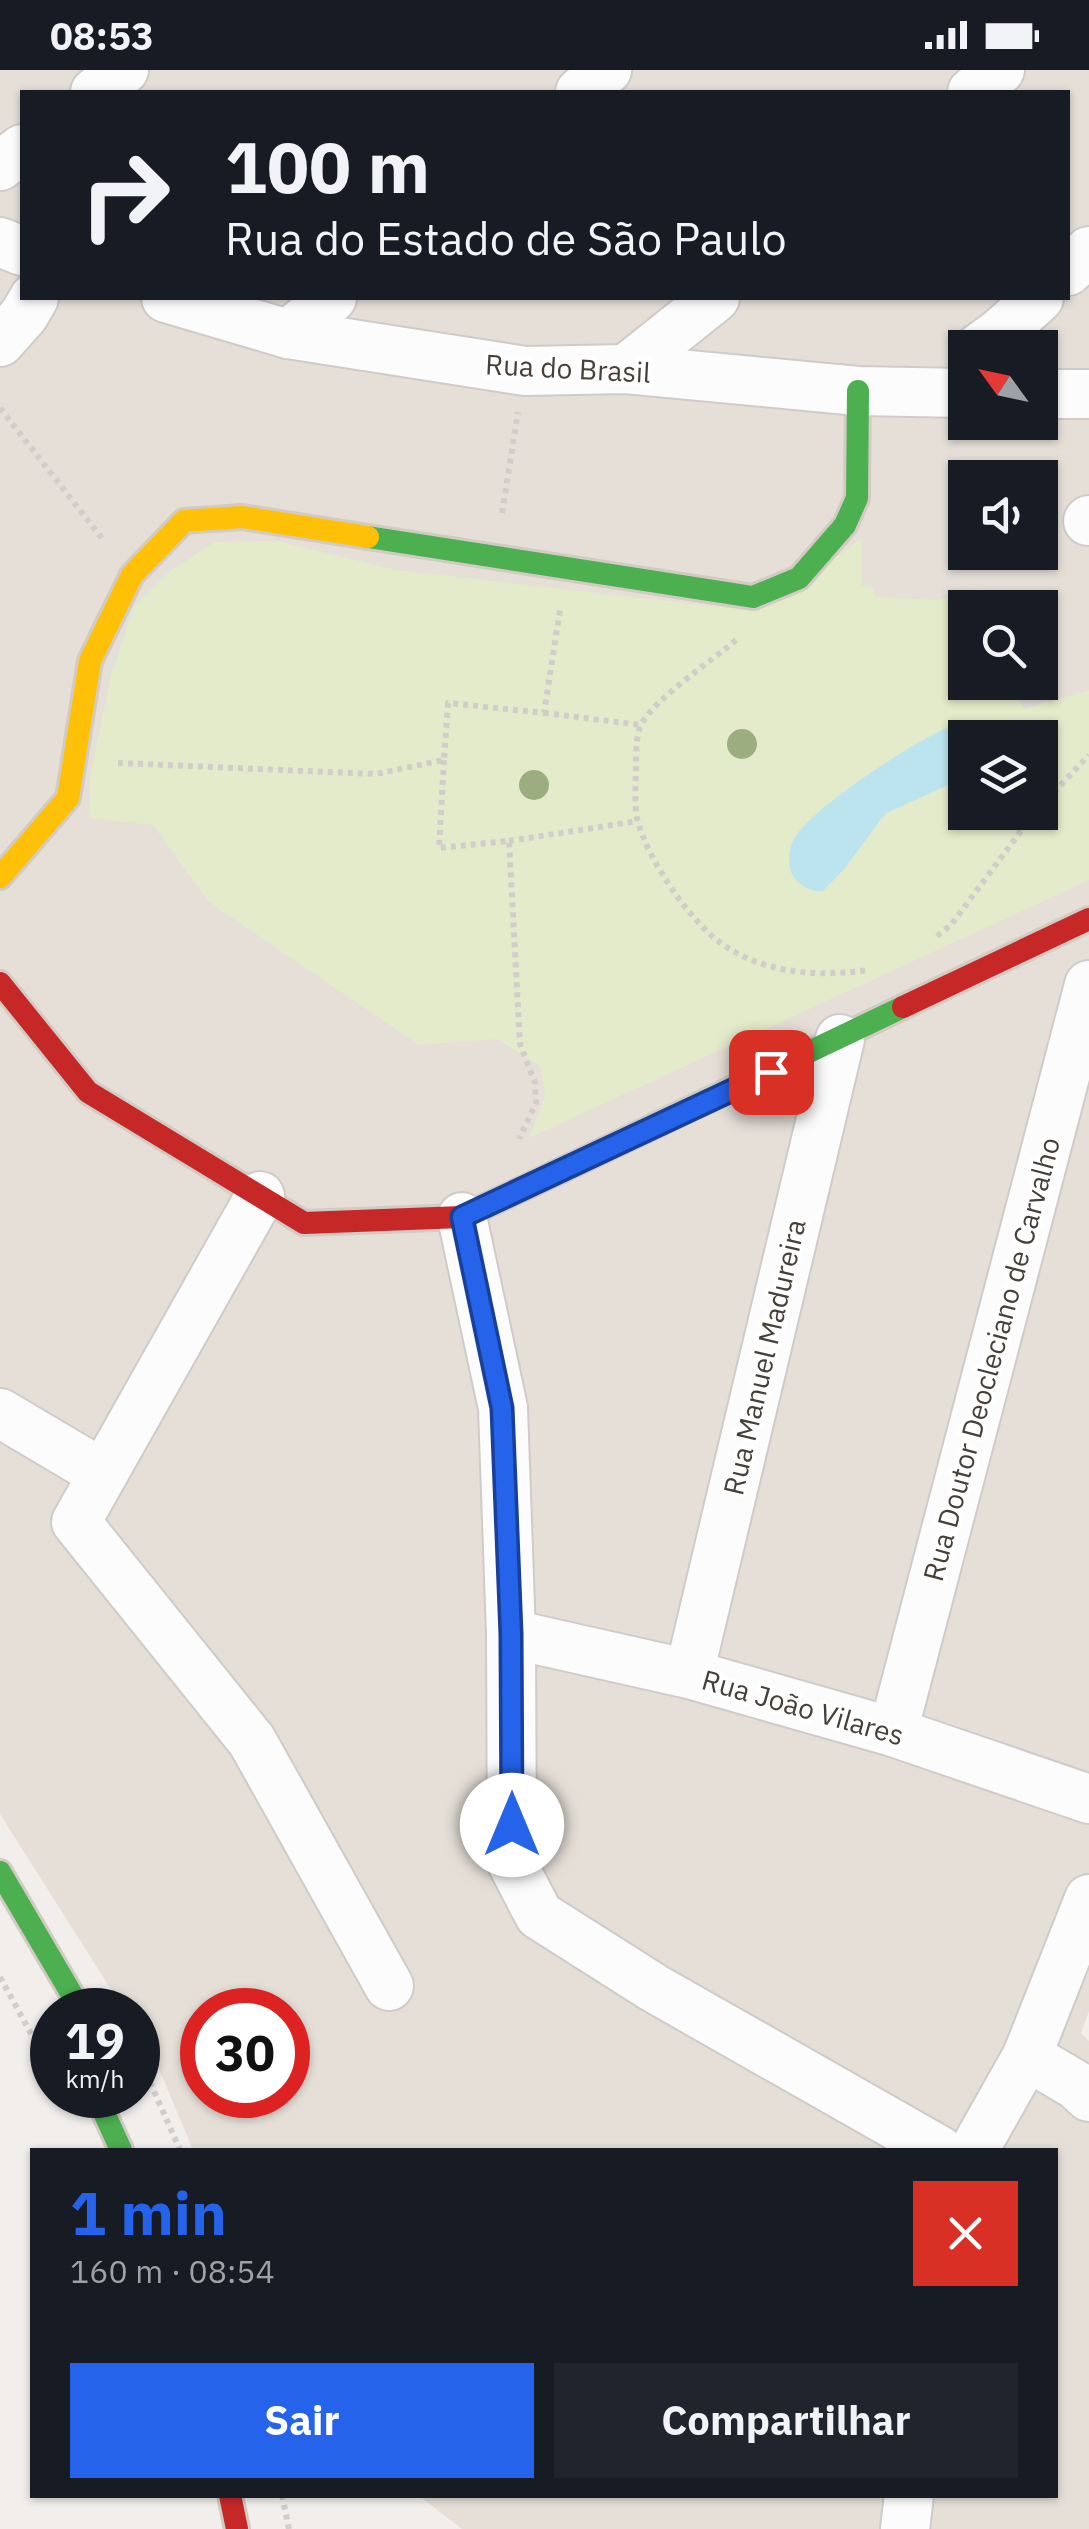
<!DOCTYPE html>
<html lang="pt">
<head>
<meta charset="utf-8">
<style>
  :root { --surface:#171b24; --page:#20242c; --text:#f1f3f6; --muted:#9ea1a6; --accent:#2563eb }
  body { margin:0; font-family:"IBM Plex Sans",sans-serif; background:var(--page); color:var(--text); height:100vh; display:flex; flex-direction:column; font-size:38px; white-space:nowrap }
  * { box-sizing:border-box; margin:0 }
  p { font-size:32px; color:var(--muted) }
  .icon { flex:none; width:55px; height:55px; fill:none; stroke:currentColor; stroke-width:2; stroke-linecap:round; stroke-linejoin:round }
  .map { position:relative; flex:1; overflow:hidden }
  .drawer { position:absolute; left:30px; top:2078px; width:1028px; height:350px; display:flex; flex-direction:column; background:var(--surface); border-radius:0px; box-shadow:0 2px 8px #0004 }
  .drawer>* { flex:none }
  .top-card { position:absolute; left:20px; top:20px; width:1050px; height:210px; border-radius:0px; box-shadow:0 2px 8px #0004; background:#171b24; color:var(--text); overflow:hidden }
  .needle { width:65px; rotate:303deg }
  .tools { position:absolute; left:948px; top:260px; display:grid; gap:20px }
  .tools a { display:grid; place-items:center; width:110px; height:110px; border-radius:0px; background:var(--surface); box-shadow:0 2px 8px #0004; font-size:50px }
  .speed { position:absolute; left:30px; top:1918px; display:flex; gap:20px; font-size:50px; font-weight:700; text-align:center }
  .speed>* { display:grid; place-content:center; width:130px; height:130px; border-radius:50%; background:var(--surface); box-shadow:0 2px 8px #0004; line-height:1 }
  .speed small { font-size:25px; font-weight:400 }
  .speed .limit { border:15px solid #d22; background:#fff; color:#111 }
  .pin { position:absolute; display:grid; place-items:center; width:85px; height:85px; color:#fff; margin:-42px; border-radius:20px; box-shadow:0 5px 15px #0006 }
  .me { position:absolute; width:110px; margin:-55px; rotate:0deg; stroke-linejoin:round; filter:drop-shadow(0 0 8px #0008) }
  .turn { display:flex; align-items:center; gap:35px; height:210px; padding:0 40px; font-size:45px }
  .turn .icon { width:130px; height:130px; stroke-width:2.5 }
  .turn b { display:block; font-size:70px; line-height:85px }
  .round { display:grid; place-items:center; flex:none; width:105px; height:105px; border-radius:0px; background:var(--page) }
  .head { display:flex; align-items:center; justify-content:space-between; height:170px; padding:0 40px }
  h1 { font-size:60px; font-weight:700; line-height:75px; color:var(--accent) }
  .cta { display:flex; gap:20px; margin-top:auto; padding:20px 40px }
  .cta a { flex:1; height:115px; border-radius:0px; background:var(--accent); color:#fff; font-size:40px; font-weight:700; line-height:115px; text-align:center }
  .cta a+a { background:var(--page); color:var(--text) }
  .status { display:flex; justify-content:space-between; align-items:center; height:70px; padding:0 50px; background:var(--surface); direction:ltr }
  .status svg { height:28px; fill:currentColor }
  .map>svg:first-child { display:block }
  .residential { fill:#e5dfd8; fill-rule:evenodd }
  .green { fill:#e4ebcb; fill-rule:evenodd }
  .water { fill:#bbe4ee }
  .lines { fill:none; stroke-linecap:round; stroke-linejoin:round }
  .street-casing { stroke:#cfcbc8; stroke-width:52 }
  .fast-casing { stroke:#d2cbc3; stroke-width:28 }
  .slow-casing { stroke:#d2cbc3; stroke-width:28 }
  .jam-casing { stroke:#d2cbc3; stroke-width:28 }
  .path { stroke:#d1ceca; stroke-width:6; stroke-dasharray:5 5; stroke-linecap:butt }
  .street { stroke:#fdfcfc; stroke-width:48 }
  .fast { stroke:#4caf50; stroke-width:22 }
  .slow { stroke:#ffc107; stroke-width:22 }
  .jam { stroke:#c62828; stroke-width:22 }
  .tree { fill:#9cae80 }
  .route-casing { stroke:#184099; stroke-width:25 }
  .route { stroke:#2563eb; stroke-width:18 }
  .labels { text-anchor:middle; dominant-baseline:central; stroke-width:8; stroke-linejoin:round; paint-order:stroke }
  .street-label { font-size:28px; fill:#473e36; stroke:#fff }
</style>
</head>
<body>
<div class="status"><b>08:53</b><svg viewBox="0 0 49 12"><path d="M0 12V9h3v3zM5 12V6h3v6zM10 12V3h3v9zM15 12V0h3v12zM26 1h20v11H26zM47 4h2v5h-2z"/></svg></div>
<div class="map">
<svg width="1089" height="2459" viewBox="0 0 1089 2459">
  <rect width="100%" height="100%" fill="#f1eeeb"/>
  <path class="residential" d="M0,0H1089V1941L1081,1963L1089,1971V2459H462L418,2425H1055V2080H193L156,1992L138,1962V1940H124L0,1744ZM22,22H1068V228H22ZM965,278H1040V352H965ZM965,408H1040V482H965ZM965,538H1040V612H965ZM965,668H1040V742H965ZM202,1940H288V2025H202Z"/>
  <path class="green" d="M861,470V515L873,517L876,527L937,530L981,518L986,537L965,538V612L1007,613L1024,639L1089,620V810L529,1068L545,1027L541,997L498,969L419,975L209,832L153,755L89,748L90,707L111,606L134,537L168,503L215,472L277,471L396,500L755,541ZM965,668H1040V742H965Z"/>
  <path class="water" d="M967,651L975,656L979,667L965,668V706L961,709L885,744L845,798L823,821C812,822 804,818 796,810C786,800 788,778 795,767C813,737 934,656 967,651Z"/>
  <g class="lines">
    <defs>
      <g id="street">
        <path d="M95,22L124,0"/>
        <path d="M580,22L607,0"/>
        <path d="M972,22L1000,0"/>
        <path d="M0,96L22,79"/>
        <path d="M0,172L22,181"/>
        <path d="M1068,201L1089,181"/>
        <path d="M166,228L288,264L525,301L626,299L858,321L965,323"/>
        <path d="M288,264L332,228"/>
        <path d="M0,272L24,245L34,228"/>
        <path d="M979,278L1002,261L1039,228"/>
        <path d="M626,299L715,228"/>
        <path d="M1040,324H1089"/>
        <path d="M1088,451L1089,450"/>
        <path d="M260,1126L76,1452L252,1671L389,1916"/>
        <path d="M462,1147L503,1338L511,1564L512,1793L539,1845L654,1918L939,2080"/>
        <path d="M0,1343L103,1404"/>
        <path d="M511,1564L689,1604L893,1662L1089,1729"/>
        <path d="M689,1604L840,969"/>
        <path d="M893,1662L1089,915"/>
        <path d="M1027,1986L1076,2015L1089,2027"/>
        <path d="M974,2080L1027,1986L1089,1829"/>
        <path d="M905,2459L909,2425"/>
      </g>
      <g id="fast">
        <path d="M368,467L753,527L799,508L845,455L857,428L858,321"/>
        <path d="M562,1100L903,937"/>
        <path d="M0,1802L81,1940"/>
        <path d="M96,2025L121,2080"/>
      </g>
      <path id="slow" d="M0,807L68,728L90,591L132,505L184,451L242,447L368,467"/>
      <g id="jam">
        <path d="M0,913L88,1022L304,1153L462,1147L562,1100"/>
        <path d="M903,937L1089,849"/>
        <path d="M230,2425L237,2459"/>
      </g>
    </defs>
    <use href="#street" class="street-casing"/>
    <use href="#fast" class="fast-casing"/>
    <use href="#slow" class="slow-casing"/>
    <use href="#jam" class="jam-casing"/>
    <g class="path">
      <path d="M0,338L104,471"/>
      <path d="M502,443L518,342"/>
      <path d="M736,570C712,591 652,630 640,657C636,669 636,683 636,695C636,712 634,731 637,748C646,788 693,857 728,878C769,904 822,907 868,900"/>
      <path d="M544,643L641,655"/>
      <path d="M444,690L439,778L509,771L520,974L535,1013L536,1033L519,1069"/>
      <path d="M118,693L376,704L444,690L448,633L544,643L560,540"/>
      <path d="M1040,737L1089,685"/>
      <path d="M509,771L638,751"/>
      <path d="M937,866L951,855L1035,742"/>
      <path d="M0,1907L52,2002"/>
      <path d="M138,1985L180,2080"/>
      <path d="M282,2425L289,2459"/>
    </g>
    <use href="#street" class="street"/>
    <use href="#fast" class="fast"/>
    <use href="#slow" class="slow"/>
    <use href="#jam" class="jam"/>
  </g>
  <g class="tree">
    <circle cx="742" cy="674" r="15"/>
    <circle cx="534" cy="715" r="15"/>
  </g>
  <g class="lines">
    <defs>
      <path id="route" d="M512,1755L511,1564L502,1338L462,1147L771,1002"/>
    </defs>
    <use href="#route" class="route-casing"/>
    <use href="#route" class="route"/>
  </g>
  <g class="labels">
    <g class="street-label">
      <text transform="translate(568 298) rotate(3)">Rua do Brasil</text>
      <text transform="translate(764 1287) rotate(-77)">Rua Manuel Madureira</text>
      <text transform="translate(991 1289) rotate(-75)">Rua Doutor Deocleciano de Carvalho</text>
      <text transform="translate(803 1637) rotate(16)">Rua João Vilares</text>
    </g>
  </g>
</svg>
<div class="tools">
<a><svg class="needle" viewBox="-14 -14 28 28"><path d="M0-13l5 13h-10z" fill="#e53935"/><path d="M0 13l5-13h-10z" fill="#9ea1a6"/></svg></a>
<a><svg class="icon" aria-label="sound" viewBox="0 0 24 24"><path d="M4 9h4l5-4v14l-5-4H4zM17 9q2 3 0 6"/></svg></a>
<a><svg class="icon" aria-label="search" viewBox="0 0 24 24"><circle cx="10" cy="10" r="6"/><path d="M15 15l6 6"/></svg></a>
<a><svg class="icon" aria-label="layers" viewBox="0 0 24 24"><path d="M12 4l9 5-9 5-9-5zM3 14l9 5 9-5"/></svg></a>
</div>
<div class="speed"><div>19<small>km/h</small></div><div class="limit">30</div></div>
<div class="pin" style="left:771px;top:1002px;background:#d93025"><svg class="icon" aria-label="arrive" viewBox="0 0 24 24"><path d="M6 21V4h12l-3 4 3 4H6"/></svg></div>
<svg class="me" style="left:512px;top:1755px" viewBox="-20 -20 40 40"><circle r="19" fill="#fff"/><path d="M0-13L10 11 0 6-10 11z" fill="#2563eb"/></svg>
<div class="top-card">
<div class="turn"><svg class="icon" aria-label="right" viewBox="0 0 24 24"><path d="M7 20v-9h11M14 6l5 5-5 5"/></svg><div><b>100 m</b>Rua do Estado de São Paulo</div></div>
</div>
<section class="drawer">
<div class="head"><div><h1>1 min</h1><p>160 m · 08:54</p></div><a class="round" style="background:#d93025;color:#fff"><svg class="icon" aria-label="close" viewBox="0 0 24 24"><path d="M6 6l12 12M18 6L6 18"/></svg></a></div>
<div class="cta"><a>Sair</a><a>Compartilhar</a></div>
</section>
</div>
</body>
</html>
